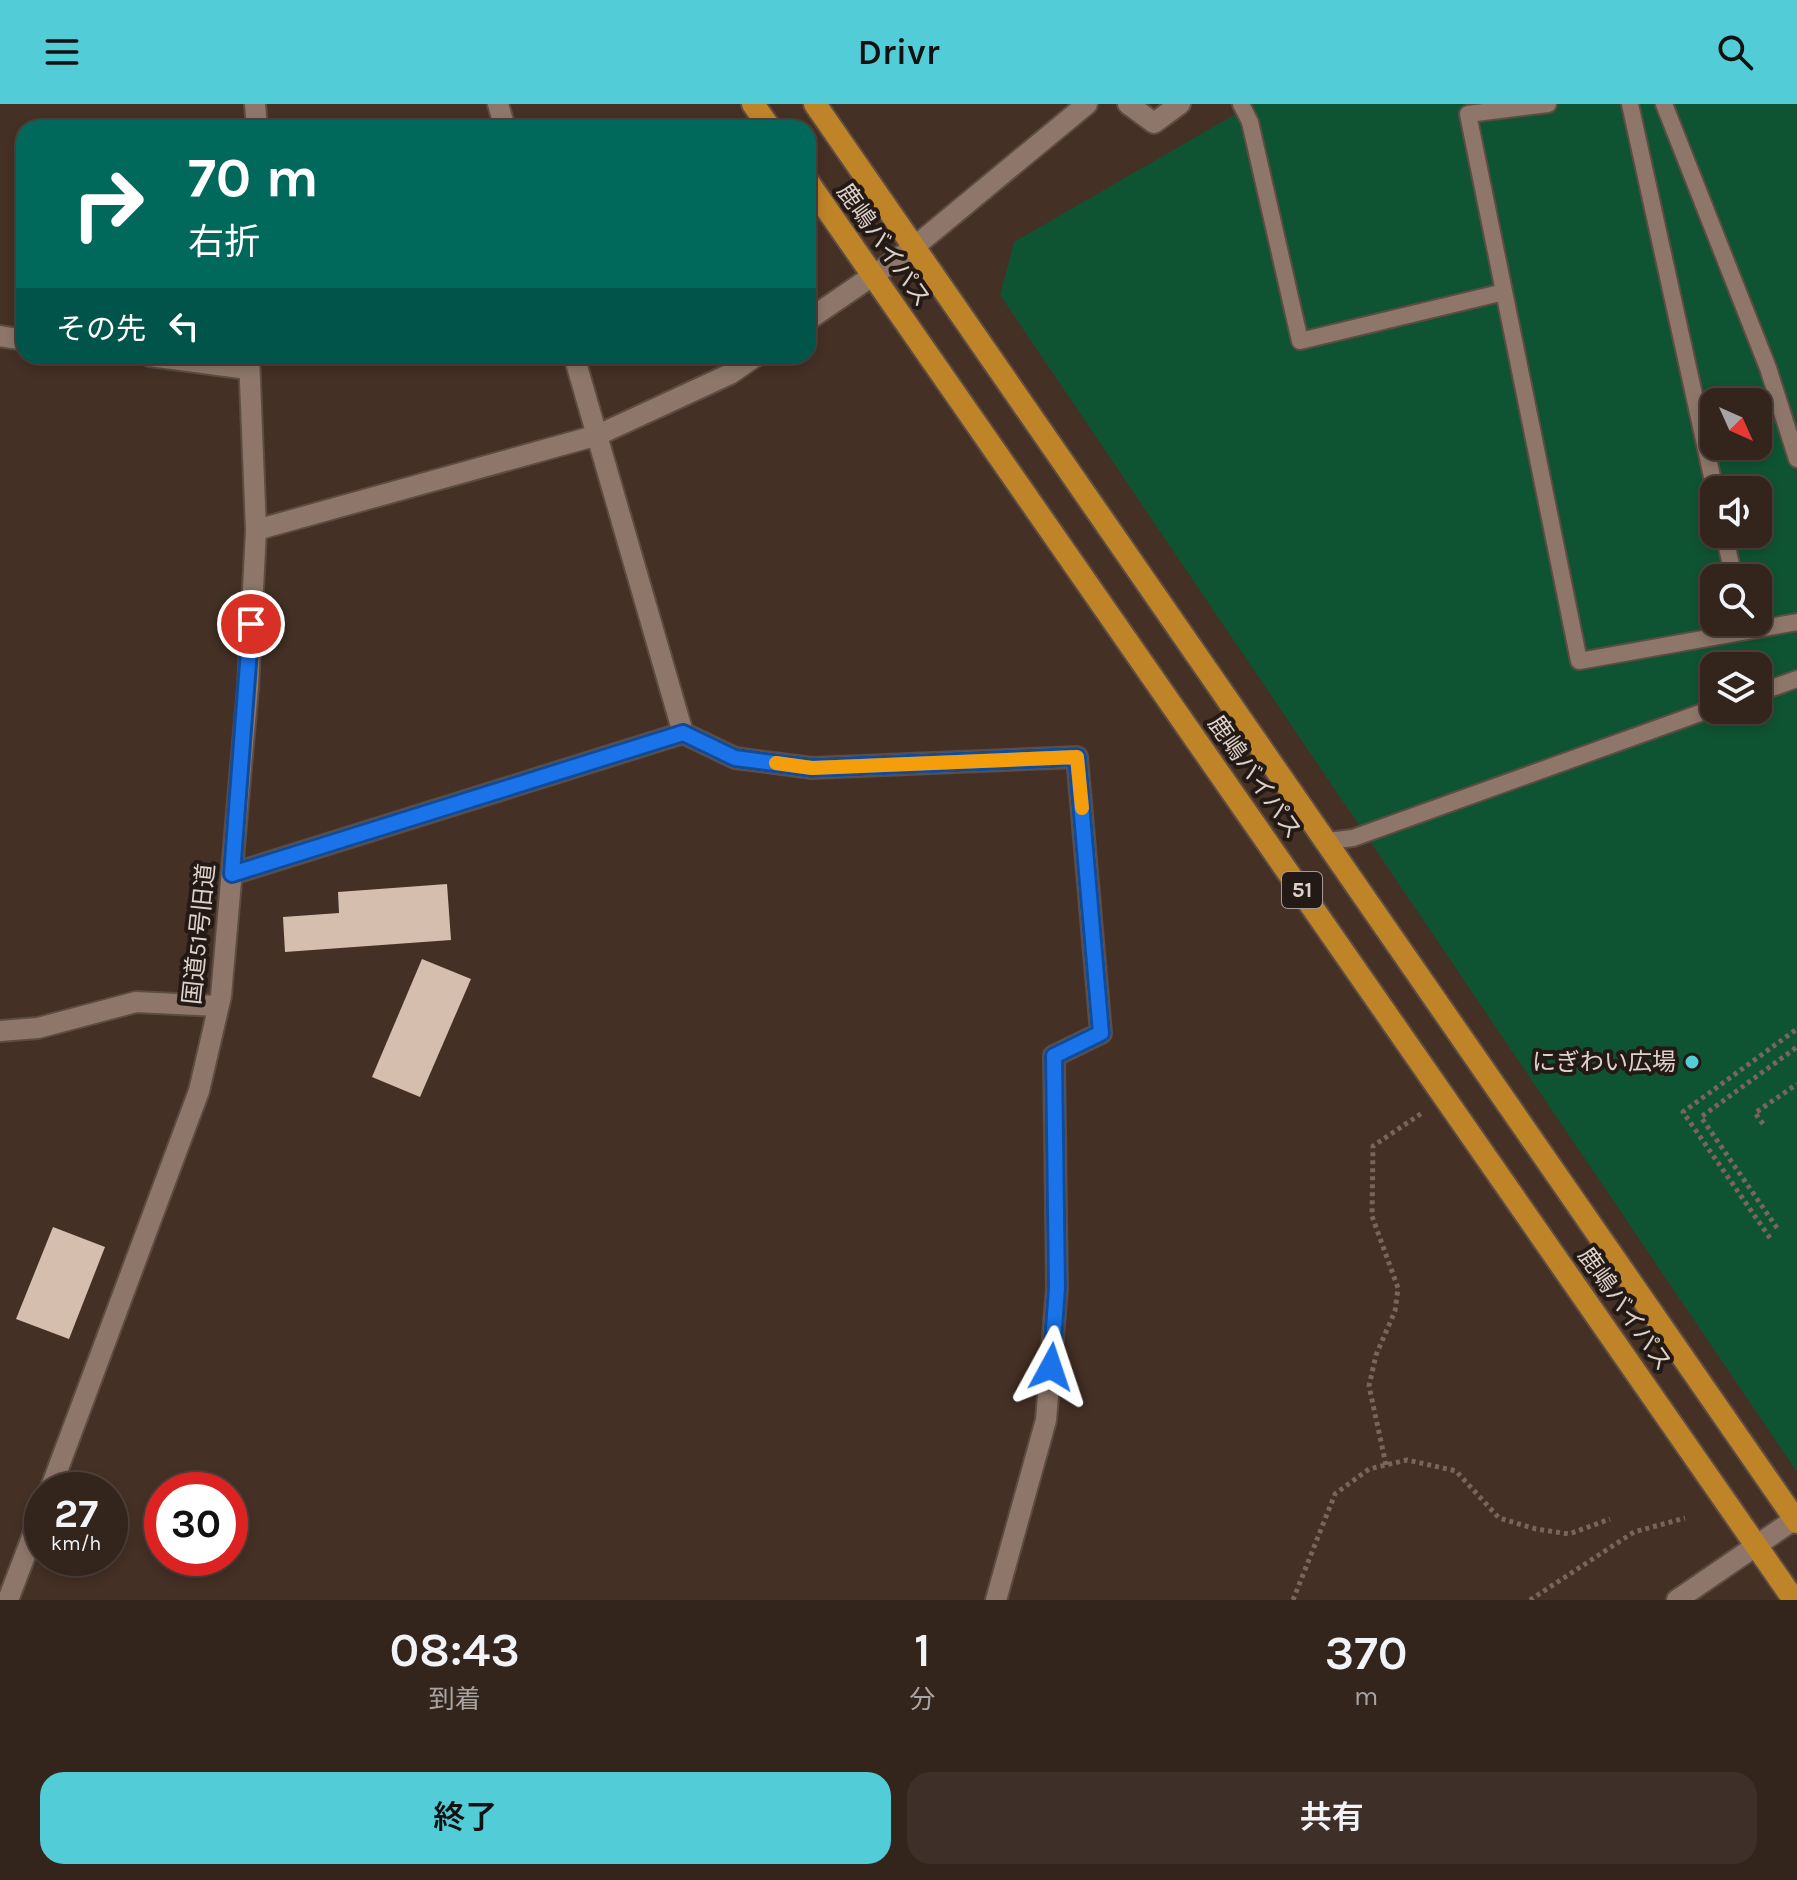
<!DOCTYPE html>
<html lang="ja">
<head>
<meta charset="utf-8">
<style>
  :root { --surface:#33241c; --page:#3e3029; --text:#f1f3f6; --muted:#a9a4a3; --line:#4e413b; --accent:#52ccd6 }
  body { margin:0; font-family:Karla,"Noto Sans JP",sans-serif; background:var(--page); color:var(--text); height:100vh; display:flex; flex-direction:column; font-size:30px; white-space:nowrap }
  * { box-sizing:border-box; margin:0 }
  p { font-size:26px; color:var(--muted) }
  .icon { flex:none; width:44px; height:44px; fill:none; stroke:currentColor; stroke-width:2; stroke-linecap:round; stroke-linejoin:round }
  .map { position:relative; height:1496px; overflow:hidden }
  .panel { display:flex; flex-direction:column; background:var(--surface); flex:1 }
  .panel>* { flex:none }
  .guide { position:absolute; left:16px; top:16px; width:800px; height:244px; border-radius:24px; box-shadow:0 4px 12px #0003,0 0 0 2px var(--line); background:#00695c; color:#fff; overflow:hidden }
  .needle { width:52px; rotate:135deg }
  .controls { position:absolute; left:1700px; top:284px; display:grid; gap:16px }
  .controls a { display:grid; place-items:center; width:72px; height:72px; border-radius:16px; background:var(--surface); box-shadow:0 4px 12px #0003,0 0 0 2px var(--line); font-size:40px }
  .speed { position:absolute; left:24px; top:1368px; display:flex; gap:16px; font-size:40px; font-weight:700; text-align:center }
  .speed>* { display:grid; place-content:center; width:104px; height:104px; border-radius:50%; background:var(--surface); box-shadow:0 4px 12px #0003,0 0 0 2px var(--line); line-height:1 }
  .speed small { font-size:20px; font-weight:400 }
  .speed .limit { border:12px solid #d22; background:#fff; color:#111 }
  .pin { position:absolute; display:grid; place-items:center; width:68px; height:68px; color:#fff; margin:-34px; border:4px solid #fff; border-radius:50%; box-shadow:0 2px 8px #0007 }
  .me { position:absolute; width:88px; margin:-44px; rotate:5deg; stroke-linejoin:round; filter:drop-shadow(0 0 6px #0008) }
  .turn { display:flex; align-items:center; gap:28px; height:168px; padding:0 40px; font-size:36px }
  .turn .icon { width:104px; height:104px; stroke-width:2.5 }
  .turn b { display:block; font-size:56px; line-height:68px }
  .then { display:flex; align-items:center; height:76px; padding:0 40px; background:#0003; gap:16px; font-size:30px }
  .eta { display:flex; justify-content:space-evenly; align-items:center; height:136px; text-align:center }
  .eta b { font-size:48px; font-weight:600; line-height:56px }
  .button { display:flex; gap:16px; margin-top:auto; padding:16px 40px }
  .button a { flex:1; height:92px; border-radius:24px; background:var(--accent); color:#111; font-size:32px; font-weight:600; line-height:92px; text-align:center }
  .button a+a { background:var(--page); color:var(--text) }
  header { display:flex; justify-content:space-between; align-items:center; height:104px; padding:0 40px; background:var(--accent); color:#111; font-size:36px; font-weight:600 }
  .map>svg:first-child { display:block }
  .green { fill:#0f5432; fill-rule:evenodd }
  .building { fill:#d6beaf }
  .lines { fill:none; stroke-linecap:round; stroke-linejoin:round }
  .service-casing { stroke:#5c4c42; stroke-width:20 }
  .minor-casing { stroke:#5c4c42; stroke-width:24 }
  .tertiary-casing { stroke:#5c4c42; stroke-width:24 }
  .trunk-casing { stroke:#5c4c42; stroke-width:26 }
  .path { stroke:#77665c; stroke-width:5; stroke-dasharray:4 4; stroke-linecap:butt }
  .service { stroke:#8e776a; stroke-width:16 }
  .minor { stroke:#8e776a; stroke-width:20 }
  .tertiary { stroke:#8e776a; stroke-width:20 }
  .trunk { stroke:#bf8328; stroke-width:22 }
  .route-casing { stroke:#114b97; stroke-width:20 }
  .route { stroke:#1a73e8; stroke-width:14 }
  .slow { stroke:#f59e0b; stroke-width:14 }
  .poi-dot { fill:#52ccd6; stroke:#241a15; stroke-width:3 }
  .labels { text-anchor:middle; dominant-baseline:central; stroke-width:8; stroke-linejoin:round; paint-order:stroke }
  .shield { fill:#241a15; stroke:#a69a94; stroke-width:2 }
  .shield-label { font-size:22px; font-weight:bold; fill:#ded1ca }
  .street-label { font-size:24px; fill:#ded1ca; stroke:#241a15 }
  .poi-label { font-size:24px; fill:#ded1ca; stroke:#241a15; text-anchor:end }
</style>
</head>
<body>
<header><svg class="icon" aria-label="menu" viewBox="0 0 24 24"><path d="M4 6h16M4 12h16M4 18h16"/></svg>Drivr<svg class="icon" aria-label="search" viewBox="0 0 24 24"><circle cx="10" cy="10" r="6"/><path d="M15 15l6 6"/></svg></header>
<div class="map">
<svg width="1797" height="1496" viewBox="0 0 1797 1496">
  <rect width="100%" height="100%" fill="#443025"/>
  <path class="green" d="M1253,0H1797V1368L1000,191L1014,138ZM1714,298H1758V342H1714ZM1714,386H1758V430H1714ZM1714,474H1758V518H1714ZM1714,562H1758V606H1714Z"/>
  <g class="building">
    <path d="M447,780L451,836L285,848L283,813L339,809L338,788Z"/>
    <path d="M422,855L471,875L420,993L372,973Z"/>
    <path d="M53,1123L105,1143L69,1235L16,1215Z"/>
  </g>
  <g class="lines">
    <defs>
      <g id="service">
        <path d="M1241,0L1250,18L1300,237L1504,188"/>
        <path d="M1548,0L1468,10L1579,557L1797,518"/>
        <path d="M1630,0L1715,386"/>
        <path d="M1664,0L1768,264L1797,355"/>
        <path d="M1724,430L1734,474"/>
        <path d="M1758,589L1797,575"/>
        <path d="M1328,737L1353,734L1714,604"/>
      </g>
      <g id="minor">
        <path d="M498,0L505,24"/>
        <path d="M1128,0L1154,19L1180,0"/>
        <path d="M808,216L913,144"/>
        <path d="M0,232L24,236"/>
        <path d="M150,252L248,265"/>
        <path d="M574,252L683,629"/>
        <path d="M256,426L598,331L730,270L756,252"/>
        <path d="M232,770L683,629L735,654L812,664L1077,653L1101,929L1054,952L1057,1184L1046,1316L996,1496"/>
        <path d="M0,927L38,924L136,898L218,902"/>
      </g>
      <g id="tertiary">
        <path d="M255,0L257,24"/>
        <path d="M913,144L1087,0"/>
        <path d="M50,1386L199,987L221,892L248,583L256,426L249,252"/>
        <path d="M8,1496L42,1407"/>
        <path d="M1677,1496L1795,1415"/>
      </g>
      <g id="trunk">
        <path d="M753,0L770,24"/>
        <path d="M815,0L1797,1418"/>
        <path d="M808,78L1794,1496"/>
      </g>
    </defs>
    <use href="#service" class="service-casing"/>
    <use href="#minor" class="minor-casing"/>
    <use href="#tertiary" class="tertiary-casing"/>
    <use href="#trunk" class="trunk-casing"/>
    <g class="path">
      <path d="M1763,1020L1755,1009L1797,980"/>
      <path d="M1777,1124L1701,1013L1797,943"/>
      <path d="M1770,1134L1683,1008L1797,925"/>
      <path d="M1386,1361L1369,1282L1376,1251L1395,1207L1398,1184L1372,1112L1373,1042L1422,1009"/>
      <path d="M1293,1496L1335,1390L1369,1365L1407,1356L1456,1367L1499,1414L1536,1425L1569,1430L1610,1415"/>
      <path d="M1530,1496L1634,1428L1685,1414"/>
    </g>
    <use href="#service" class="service"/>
    <use href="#minor" class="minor"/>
    <use href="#tertiary" class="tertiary"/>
    <use href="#trunk" class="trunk"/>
  </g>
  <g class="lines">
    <defs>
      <path id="route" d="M251,520L232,770L683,629L735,654L812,664L1077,653L1101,929L1054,952L1057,1184L1051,1263"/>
    </defs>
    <use href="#route" class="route-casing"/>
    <use href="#route" class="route"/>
    <path class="slow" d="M776,659L812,664L1077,653L1082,704"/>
  </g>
  <circle class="poi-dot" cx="1692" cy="958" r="8"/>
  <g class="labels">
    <rect class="shield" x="1282" y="768" width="40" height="36" rx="6"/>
    <g class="shield-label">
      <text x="1302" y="786">51</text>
    </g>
    <g class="street-label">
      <text transform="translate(884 141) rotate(55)">鹿嶋バイパス</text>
      <text transform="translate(1255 673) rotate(55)">鹿嶋バイパス</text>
      <text transform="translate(199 830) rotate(-84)">国道51号旧道</text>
      <text transform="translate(1625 1205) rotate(55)">鹿嶋バイパス</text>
    </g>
    <g class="poi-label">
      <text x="1676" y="958">にぎわい広場</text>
    </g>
  </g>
</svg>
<div class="controls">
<a><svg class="needle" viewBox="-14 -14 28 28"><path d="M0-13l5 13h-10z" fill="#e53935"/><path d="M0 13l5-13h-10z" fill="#a9a4a3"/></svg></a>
<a><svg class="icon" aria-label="sound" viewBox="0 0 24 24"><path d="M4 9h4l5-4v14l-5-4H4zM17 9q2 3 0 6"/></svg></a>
<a><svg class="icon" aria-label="search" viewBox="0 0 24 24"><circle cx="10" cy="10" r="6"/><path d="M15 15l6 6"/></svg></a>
<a><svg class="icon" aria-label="layers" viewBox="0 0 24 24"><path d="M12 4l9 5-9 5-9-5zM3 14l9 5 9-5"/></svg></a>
</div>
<div class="speed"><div>27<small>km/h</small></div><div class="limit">30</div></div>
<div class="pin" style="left:251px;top:520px;background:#d93025"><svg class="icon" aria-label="arrive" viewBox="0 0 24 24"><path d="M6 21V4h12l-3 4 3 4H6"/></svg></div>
<svg class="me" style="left:1051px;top:1263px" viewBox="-20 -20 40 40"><path d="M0-17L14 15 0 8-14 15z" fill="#1a73e8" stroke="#fff" stroke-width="4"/></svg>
<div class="guide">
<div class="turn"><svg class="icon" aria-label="right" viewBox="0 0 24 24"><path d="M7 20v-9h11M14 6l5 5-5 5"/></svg><div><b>70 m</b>右折</div></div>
<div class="then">その先<svg class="icon" aria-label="left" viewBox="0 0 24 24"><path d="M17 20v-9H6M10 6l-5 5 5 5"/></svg></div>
</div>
</div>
<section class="panel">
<div class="eta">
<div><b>08:43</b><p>到着</p></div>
<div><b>1</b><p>分</p></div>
<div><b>370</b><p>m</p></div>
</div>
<div class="button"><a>終了</a><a>共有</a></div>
</section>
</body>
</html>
